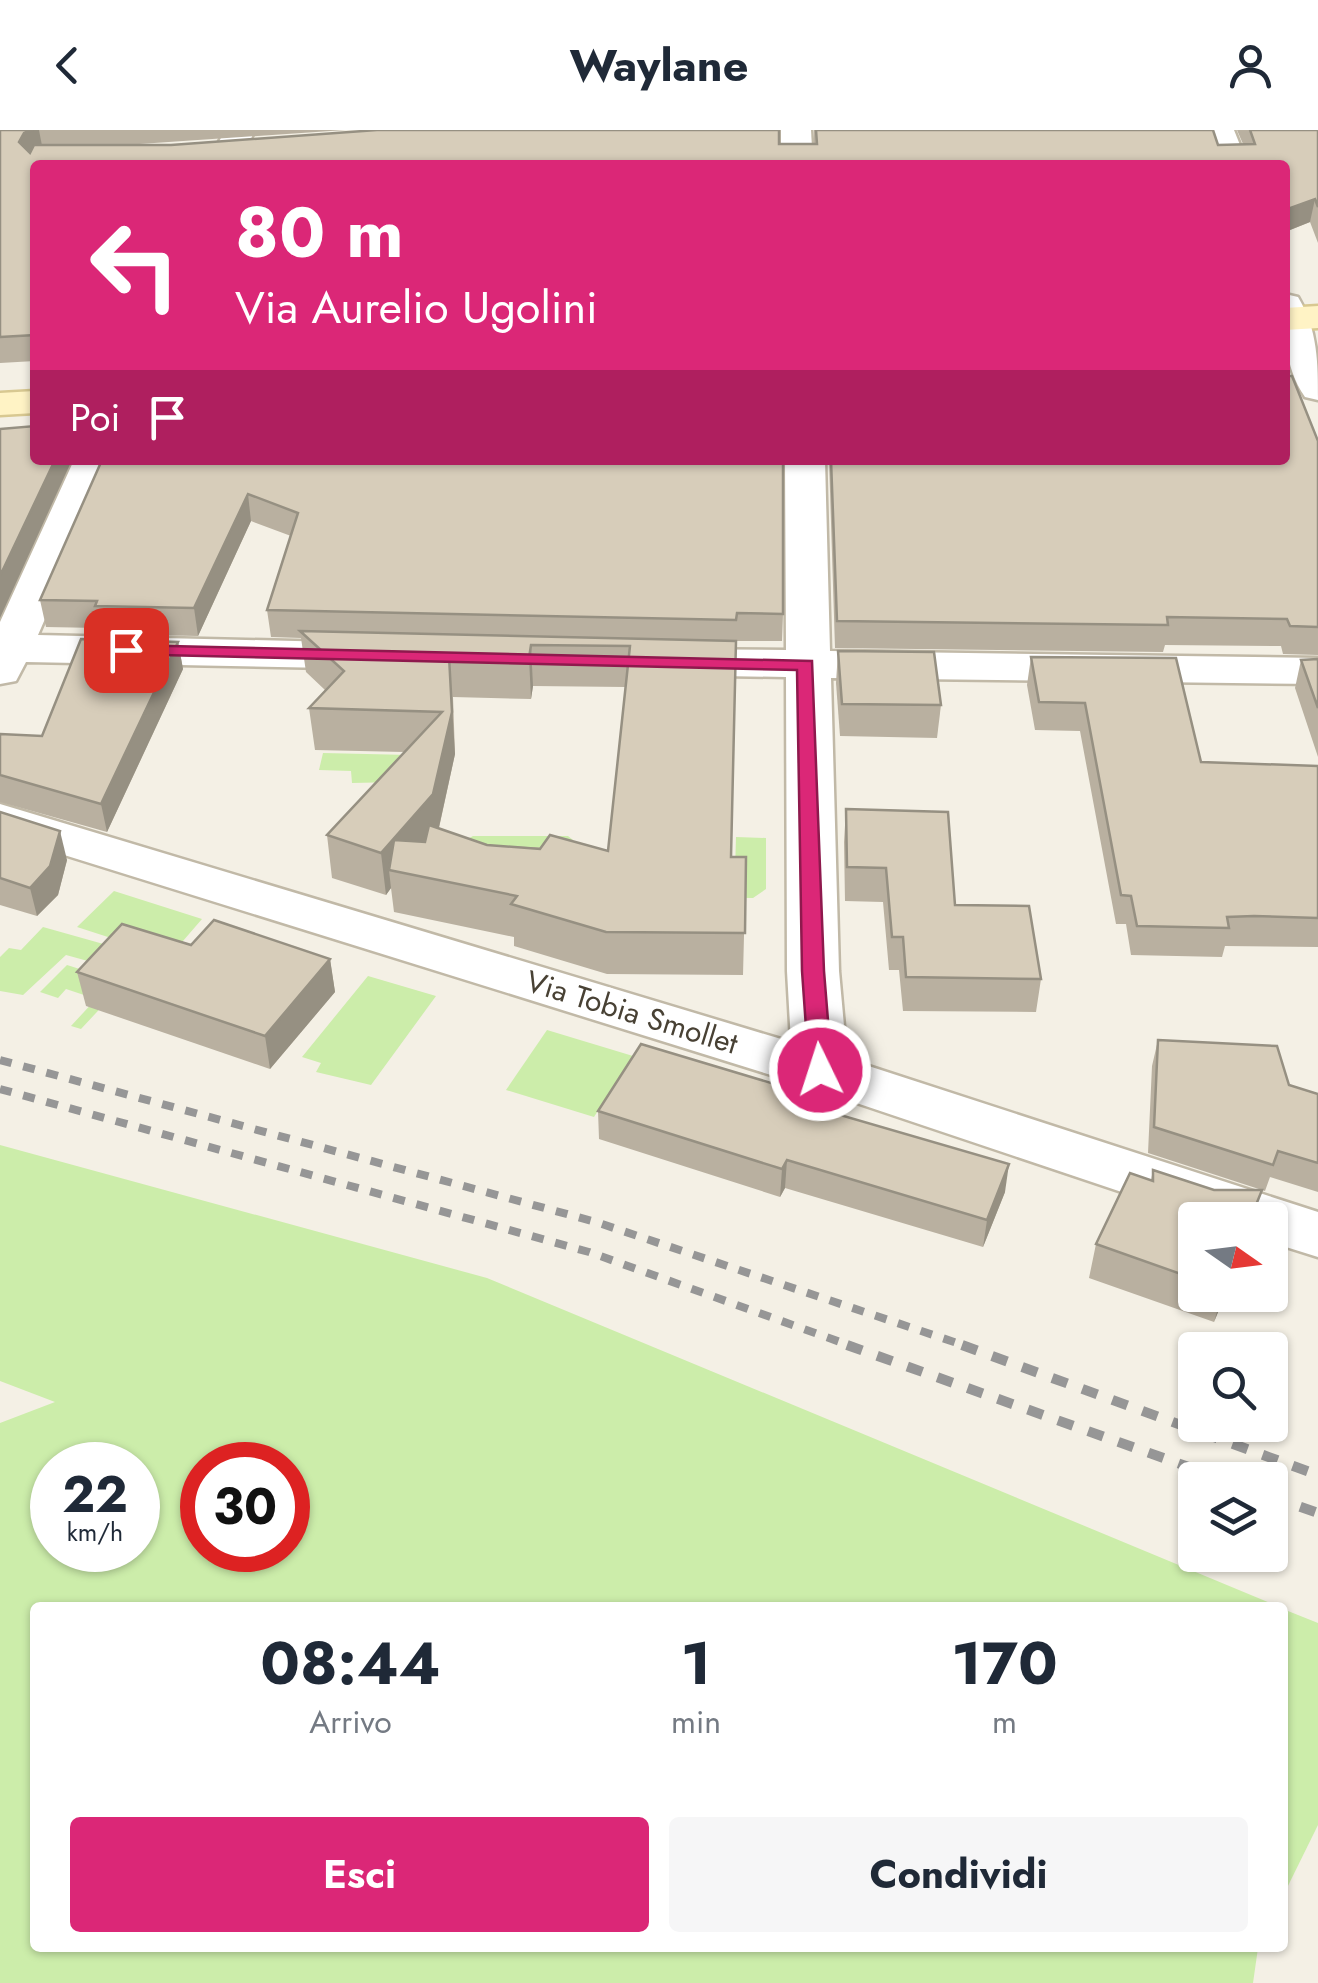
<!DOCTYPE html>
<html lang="it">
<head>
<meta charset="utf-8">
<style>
  :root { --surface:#fff; --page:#f6f6f7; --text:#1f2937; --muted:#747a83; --accent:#db2777 }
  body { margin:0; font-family:Jost,sans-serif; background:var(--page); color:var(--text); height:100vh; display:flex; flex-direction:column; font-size:38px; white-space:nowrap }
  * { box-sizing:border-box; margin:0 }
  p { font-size:32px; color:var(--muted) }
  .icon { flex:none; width:55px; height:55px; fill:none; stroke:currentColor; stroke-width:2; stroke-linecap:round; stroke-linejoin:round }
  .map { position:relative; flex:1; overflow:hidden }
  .panel { position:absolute; left:30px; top:1472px; width:1258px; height:350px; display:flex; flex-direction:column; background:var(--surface); border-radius:10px; box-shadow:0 2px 8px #0004 }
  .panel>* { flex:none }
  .hud { position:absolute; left:30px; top:30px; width:1260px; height:305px; border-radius:10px; box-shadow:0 2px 8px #0004; background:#db2777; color:#fff; overflow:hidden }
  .needle { width:65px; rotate:104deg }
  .fabs { position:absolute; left:1178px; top:1072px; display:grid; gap:20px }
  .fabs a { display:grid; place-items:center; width:110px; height:110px; border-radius:10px; background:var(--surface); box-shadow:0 2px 8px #0004; font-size:50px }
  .speed { position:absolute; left:30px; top:1312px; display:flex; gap:20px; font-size:50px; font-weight:700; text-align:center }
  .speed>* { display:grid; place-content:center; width:130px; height:130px; border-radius:50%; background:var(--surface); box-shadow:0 2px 8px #0004; line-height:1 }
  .speed small { font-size:25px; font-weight:400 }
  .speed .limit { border:15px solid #d22; background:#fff; color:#111 }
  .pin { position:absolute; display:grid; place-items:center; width:85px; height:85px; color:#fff; margin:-42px; border-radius:20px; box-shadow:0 5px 15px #0006 }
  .me { position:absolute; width:110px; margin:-55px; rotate:356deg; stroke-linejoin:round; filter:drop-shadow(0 0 8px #0008) }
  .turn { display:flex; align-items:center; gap:35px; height:210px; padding:0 40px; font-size:45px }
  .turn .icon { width:130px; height:130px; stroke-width:2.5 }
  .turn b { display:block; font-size:70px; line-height:85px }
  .then { display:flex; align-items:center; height:95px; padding:0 40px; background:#0003; gap:20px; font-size:38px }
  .eta { display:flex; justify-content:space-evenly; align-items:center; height:170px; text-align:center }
  .eta b { font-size:60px; font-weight:700; line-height:70px }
  .action { display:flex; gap:20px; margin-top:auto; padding:20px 40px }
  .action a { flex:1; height:115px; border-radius:10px; background:var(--accent); color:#fff; font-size:40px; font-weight:700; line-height:115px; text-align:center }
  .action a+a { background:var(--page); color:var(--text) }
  header { display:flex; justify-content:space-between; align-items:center; height:130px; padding:0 40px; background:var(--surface); font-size:45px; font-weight:700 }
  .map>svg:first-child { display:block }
  .green { fill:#ccedaa; fill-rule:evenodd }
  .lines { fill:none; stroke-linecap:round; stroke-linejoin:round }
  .minor-casing { stroke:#c1b9a7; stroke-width:5 }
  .secondary-casing { stroke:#d8c891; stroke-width:5 }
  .minor { fill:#fff; fill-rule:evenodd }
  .secondary { fill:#fff3c5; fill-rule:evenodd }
  .rail-far1 { stroke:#969696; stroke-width:8; stroke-dasharray:12 12; stroke-linecap:butt }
  .rail { stroke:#969696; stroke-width:10; stroke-dasharray:16 16; stroke-linecap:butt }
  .wall { fill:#b9b0a0; fill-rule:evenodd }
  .shaded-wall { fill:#969082 }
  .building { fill:#d7cdba; stroke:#969082; stroke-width:2.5 }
  .route { fill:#db2777; stroke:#8e194d; stroke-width:2.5 }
  .labels { text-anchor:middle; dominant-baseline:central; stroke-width:8; stroke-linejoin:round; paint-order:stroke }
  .street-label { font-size:30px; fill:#484134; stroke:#fff }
</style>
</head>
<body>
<header><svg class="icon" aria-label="back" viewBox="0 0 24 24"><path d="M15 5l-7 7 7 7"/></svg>Waylane<svg class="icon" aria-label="person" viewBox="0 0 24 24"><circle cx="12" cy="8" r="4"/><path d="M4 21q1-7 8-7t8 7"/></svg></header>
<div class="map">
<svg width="1318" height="1853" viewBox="0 0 1318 1853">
  <rect width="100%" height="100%" fill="#f4f0e5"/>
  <g class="green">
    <path d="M323,623L410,625L398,652L352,653L351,641L319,640Z"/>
    <path d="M473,706H568L573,710L570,739L735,741L736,707L766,708V759L753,768L628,767L456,715Z"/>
    <path d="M114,761L202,789L163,834L106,836L66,825L23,865L0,861V827L9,818L21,820L43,797L107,815L111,808L77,797Z"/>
    <path d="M67,835L124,853L81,899L71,896L96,869L66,859L58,868L40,862Z"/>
    <path d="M368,846L436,866L371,955L316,942L321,933L302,927Z"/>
    <path d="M547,900L633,926L594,987L506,960Z"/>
    <path d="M0,1015L487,1148L1280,1477L35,1478V1818H1258L1253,1853H0V1293L55,1272L0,1251ZM52,1335H138V1420H52ZM202,1335H288V1420H202Z"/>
    <path d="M1283,1479L1318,1493V1695L1283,1766Z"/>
  </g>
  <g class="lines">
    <defs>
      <g id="minor">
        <path d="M225,0H255L239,35H207Z"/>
        <path d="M781,0H811L813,35H781Z"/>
        <path d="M1204,0H1234L1248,35H1216Z"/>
        <path d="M1285,164L1298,167C1318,200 1318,233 1318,270L1305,267C1283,235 1285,201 1285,164Z"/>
        <path d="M74,330H114L38,505L377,513L393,517L399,526L393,535L377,539L26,532L16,551L0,554V492Z"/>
        <path d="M785,330H825L830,521L1318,528V554L831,548L839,841L847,929L1318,1082V1127L1270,1112V1090H1205L800,954L0,705V674L791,912L787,841L786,547L663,545L647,541L641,532L647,523L663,519L786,520Z"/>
      </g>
      <g id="secondary">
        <path d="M1318,176V198L1285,200V178Z"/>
        <path d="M35,261V283L0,285V263Z"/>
      </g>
    </defs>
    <use href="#minor" class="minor-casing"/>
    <use href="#secondary" class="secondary-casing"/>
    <use href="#minor" class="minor"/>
    <use href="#secondary" class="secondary"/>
    <g class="rail-far1">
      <path d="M0,930L596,1092L969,1217"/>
      <path d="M0,959L589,1122L854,1217"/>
    </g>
    <g class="rail">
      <path d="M847,1215L1225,1350"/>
      <path d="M962,1215L1318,1345"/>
      <path d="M1270,1366L1318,1383"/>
    </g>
  </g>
  <g class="wall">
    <path d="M0,0H345L125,15L814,14V0H1213L1218,15L1243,14L1237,0H1318V113L1310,92L1285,102V35H35V231L0,233Z"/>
    <path d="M1318,311V525L1283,524L1281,516L1165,515L1163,522L835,518L829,330H1285Z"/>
    <path d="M102,330L783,484L782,511H736L731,727H746L743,845L607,844L514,816V807L394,782L391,758L386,765L332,748L327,705L404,622L315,620L309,578L325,560L306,542L301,508L271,507L267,480L291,406L251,391L198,506L100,504L99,498L46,497L40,470ZM533,556L625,557L608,721L487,715L439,698L455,624L453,567L531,569Z"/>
    <path d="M178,512L183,539L107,702L0,672V604L42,606Z"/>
    <path d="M838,521L941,575L937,608L840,606L836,553Z"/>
    <path d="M1031,527L1201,632L1318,636V817L1225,816L1222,827L1131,825L1126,794H1116L1080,601L1035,600L1027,555Z"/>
    <path d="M1318,529V627L1295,558L1301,530Z"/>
    <path d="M846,679L1041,849L1036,882L903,881L899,840H889L883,772L845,771L844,712Z"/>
    <path d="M0,682L67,730L58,765L37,786L0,775Z"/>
    <path d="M330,829L335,862L270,939L86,876L77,842Z"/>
    <path d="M1158,910L1318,964V1062L1270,1047L1265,1061L1148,1023L1152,936Z"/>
    <path d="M821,968L820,979L1005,1062L983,1117L785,1058L780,1067L599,1009L598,981Z"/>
    <path d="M1153,1040L1195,1090V1165H1225L1214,1192L1089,1148L1096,1114L1151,1050Z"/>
  </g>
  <g class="shaded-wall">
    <path d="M33,0H39L43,21L29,26L19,12L24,3Z"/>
    <path d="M1315,69L1310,92L1285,102V80Z"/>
    <path d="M55,330H72L0,488V446Z"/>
    <path d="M248,364L251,391L198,506L194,478Z"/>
    <path d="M178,512L183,539L107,702L101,674Z"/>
    <path d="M531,515L533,556L531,569L529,528Z"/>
    <path d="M449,526L455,624L437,706L389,740L391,758L386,765L381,723L433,664Z"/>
    <path d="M60,701L67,730L58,765L37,786L30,758Z"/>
    <path d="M330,829L335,862L270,939L265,906Z"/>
    <path d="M787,1030L785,1058L780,1067L782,1039Z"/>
    <path d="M1009,1034L1005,1062L983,1117L987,1090Z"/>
    <path d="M1222,1165H1225L1214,1192Z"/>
  </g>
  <g class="building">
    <path d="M0,0H33L24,3L19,12L30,23L34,15H171L377,0H779V14H817L816,0H1213L1218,15L1255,14L1250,0H1318V77L1315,69L1285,80V35H35V205L0,207Z"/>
    <path d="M1285,246H1292L1318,311V497L1290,496L1287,489L1167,487L1168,495L837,491L831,330H1285Z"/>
    <path d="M35,296V330H55L0,446V299Z"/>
    <path d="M102,330H783V484L737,483L736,490L267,480L298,383L248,364L194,478L95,476L97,471L40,470Z"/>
    <path d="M300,501L736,511L731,727H746L745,803L606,802L511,774L517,766L389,740L394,710L425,712L429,695L487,715L540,719L550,705L608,721L630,516L531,515L529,528L449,526L452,582L433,664L381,723L327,705L442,582L309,578L344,541Z"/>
    <path d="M81,509L178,512L101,674L0,645V604L42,606Z"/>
    <path d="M838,521L934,522L941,575L842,574Z"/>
    <path d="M1031,527L1176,528L1201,632L1318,636V788L1254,786L1227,787L1229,798L1137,796L1131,766L1121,765L1085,573L1039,572Z"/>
    <path d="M1318,529V578L1301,530Z"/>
    <path d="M846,679L948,682L955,775L1029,776L1041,849L906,847L903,807H892L886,738L847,737Z"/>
    <path d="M0,682L60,701L50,736L30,758L0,748Z"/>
    <path d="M214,790L330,829L265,906L77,842L122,794L191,815Z"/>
    <path d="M1158,910L1277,916L1289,955L1318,964V1033L1278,1021L1273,1035L1154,997Z"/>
    <path d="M641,914L821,968L816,978L1009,1034L987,1090L787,1030L782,1039L598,981Z"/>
    <path d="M1153,1040L1214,1060H1262L1250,1090H1195V1149L1096,1114L1130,1043L1153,1051Z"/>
  </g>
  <path class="route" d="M126,515L812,531L824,841L832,940L829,945H812L809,940L802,841L797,540L119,524L116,520Z"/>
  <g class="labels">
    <g class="street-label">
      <text transform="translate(632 882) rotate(17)">Via Tobia Smollet</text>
    </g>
  </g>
</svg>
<div class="fabs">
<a><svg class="needle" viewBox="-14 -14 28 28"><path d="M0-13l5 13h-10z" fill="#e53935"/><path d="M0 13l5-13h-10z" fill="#747a83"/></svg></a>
<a><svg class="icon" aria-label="search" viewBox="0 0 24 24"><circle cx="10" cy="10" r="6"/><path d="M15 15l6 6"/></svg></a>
<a><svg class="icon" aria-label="layers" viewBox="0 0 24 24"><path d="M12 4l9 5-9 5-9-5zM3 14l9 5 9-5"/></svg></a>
</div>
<div class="speed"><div>22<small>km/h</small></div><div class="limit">30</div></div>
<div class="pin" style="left:126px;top:520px;background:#d93025"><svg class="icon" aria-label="arrive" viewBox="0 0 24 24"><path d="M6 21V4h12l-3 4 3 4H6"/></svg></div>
<svg class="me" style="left:820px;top:940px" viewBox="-20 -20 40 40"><circle r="17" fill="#db2777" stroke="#fff" stroke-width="3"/><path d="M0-11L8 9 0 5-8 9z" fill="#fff"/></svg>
<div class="hud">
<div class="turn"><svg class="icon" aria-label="left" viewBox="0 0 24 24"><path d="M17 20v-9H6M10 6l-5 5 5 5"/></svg><div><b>80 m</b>Via Aurelio Ugolini</div></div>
<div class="then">Poi<svg class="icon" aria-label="arrive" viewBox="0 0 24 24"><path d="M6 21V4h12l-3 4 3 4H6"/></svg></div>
</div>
<section class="panel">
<div class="eta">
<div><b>08:44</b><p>Arrivo</p></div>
<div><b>1</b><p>min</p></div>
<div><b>170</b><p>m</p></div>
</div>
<div class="action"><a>Esci</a><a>Condividi</a></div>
</section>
</div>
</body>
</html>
